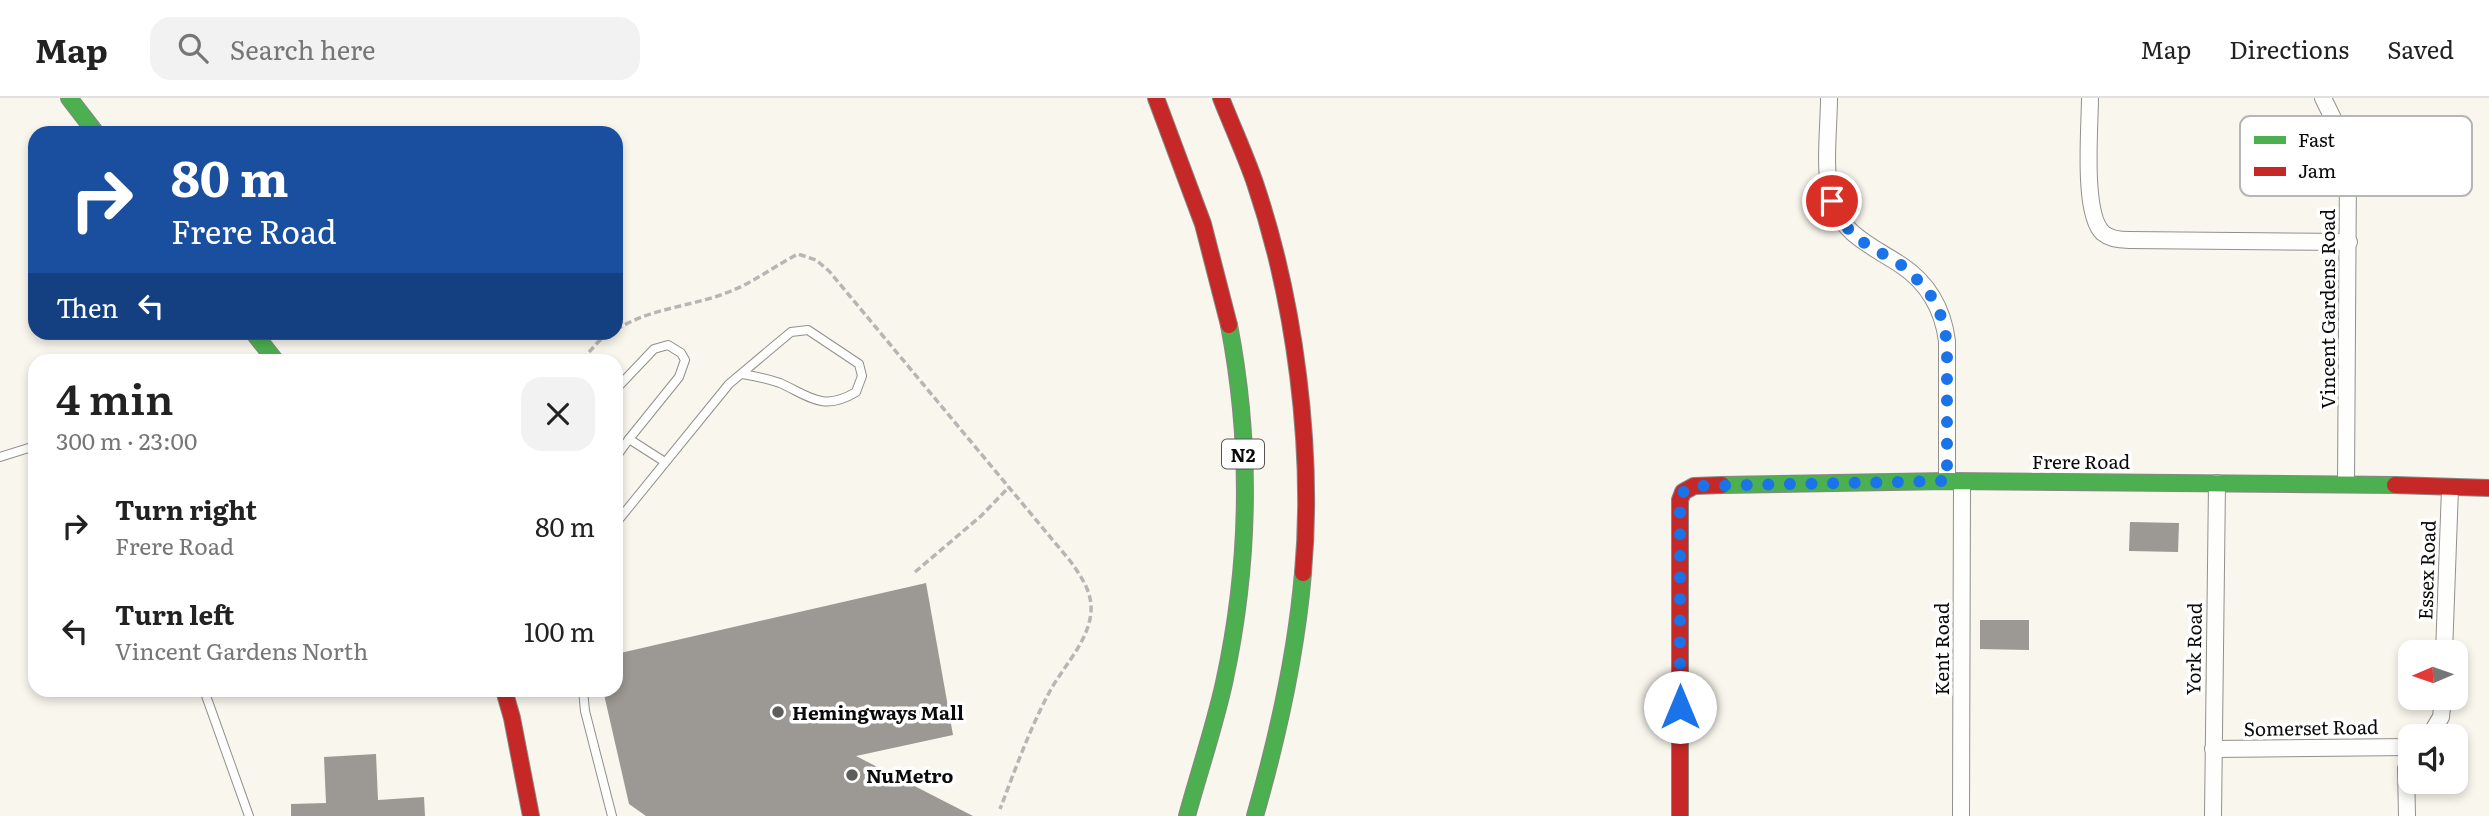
<!DOCTYPE html>
<html lang="en">
<head>
<meta charset="utf-8">
<style>
  :root { --surface:#fff; --page:#f2f2f2; --text:#222; --muted:#767676; --line:#e0e0e0 }
  body { margin:0; font-family:Literata,serif; background:var(--page); color:var(--text); height:100vh; display:flex; flex-direction:column; font-size:26px; white-space:nowrap }
  * { box-sizing:border-box; margin:0 }
  p { font-size:23px; color:var(--muted) }
  .icon { flex:none; width:38px; height:38px; fill:none; stroke:currentColor; stroke-width:2; stroke-linecap:round; stroke-linejoin:round }
  .map { position:relative; flex:1; overflow:hidden }
  .drawer { position:absolute; left:28px; top:256px; width:595px; height:343px; display:flex; flex-direction:column; background:var(--surface); border-radius:21px; box-shadow:0 4px 10px #0003 }
  .drawer>* { flex:none }
  .top-card { position:absolute; left:28px; top:28px; width:595px; height:214px; border-radius:21px; box-shadow:0 4px 10px #0003; background:#1a4fa0; color:#fff; overflow:hidden }
  .needle { width:46px; rotate:268deg }
  .fabs { position:absolute; left:2398px; top:542px; display:grid; gap:14px }
  .fabs a { display:grid; place-items:center; width:70px; height:70px; border-radius:14px; background:var(--surface); box-shadow:0 4px 10px #0003; font-size:35px }
  .pin { position:absolute; display:grid; place-items:center; width:60px; height:60px; color:#fff; margin:-30px; border:4px solid #fff; border-radius:50%; box-shadow:0 2px 7px #0007 }
  .me { position:absolute; width:77px; margin:-38px; rotate:0deg; stroke-linejoin:round; filter:drop-shadow(0 0 5px #0008) }
  .turn { display:flex; align-items:center; gap:24px; height:147px; padding:0 28px; font-size:32px }
  .turn .icon { width:91px; height:91px; stroke-width:2.5 }
  .turn b { display:block; font-size:49px; line-height:60px }
  .then { display:flex; align-items:center; height:66px; padding:0 28px; background:#0003; gap:14px; font-size:26px }
  .round { display:grid; place-items:center; flex:none; width:74px; height:74px; border-radius:21px; background:var(--page) }
  .headline { display:flex; align-items:center; justify-content:space-between; height:119px; padding:0 28px }
  h1 { font-size:42px; font-weight:600; line-height:52px }
  ul { padding:0; list-style:none }
  li { display:flex; align-items:center; gap:21px; height:105px; padding:0 28px }
  li div { flex:1 }
  li b { display:block; font-size:26px }
  li em { font-style:normal }
  header { display:flex; align-items:center; gap:42px; box-sizing:border-box; height:98px; padding:0 35px; background:var(--surface); border-bottom:2px solid var(--line) }
  header strong { font-size:33px }
  nav { display:flex; gap:38px; margin-inline-start:auto; font-size:24px }
  .search { width:490px; height:63px; background:var(--page); display:flex; align-items:center; gap:18px; box-sizing:border-box; padding:0 24px; border-radius:21px; color:var(--muted); font-size:26px }
  .map>svg:first-child { display:block }
  .building { fill:#9c9893 }
  .lines { fill:none; stroke-linecap:round; stroke-linejoin:round }
  .lane-casing { stroke:#92908c; stroke-width:10 }
  .street-casing { stroke:#92908c; stroke-width:18 }
  .fast-casing { stroke:#888783; stroke-width:18 }
  .jam-casing { stroke:#888783; stroke-width:18 }
  .path { stroke:#b7b6b5; stroke-width:3.5; stroke-dasharray:7 3.5; stroke-linecap:butt }
  .lane { stroke:#fefefc; stroke-width:8 }
  .street { stroke:#fefefc; stroke-width:16 }
  .fast { stroke:#4caf50; stroke-width:16 }
  .jam { stroke:#c62828; stroke-width:16 }
  .route { stroke:#1a73e8; stroke-width:12; stroke-dasharray:0 21.6 }
  .poi-dot { fill:#5e5d59; stroke:#fff; stroke-width:2.5 }
  .labels { text-anchor:middle; dominant-baseline:central; stroke-width:7; stroke-linejoin:round; paint-order:stroke }
  .shield { fill:#fff; stroke:#545454; stroke-width:2 }
  .shield-label { font-size:18px; font-weight:bold; fill:#0a0a0a }
  .street-label { font-size:19px; fill:#0a0a0a; stroke:#fff }
  .poi-label { font-size:19px; font-weight:bold; fill:#0a0a0a; stroke:#fff; text-anchor:start }
  .key { fill:#fff; stroke:#b6b6b6; stroke-width:2 }
  .key-label { font-size:19px; fill:#0a0a0a }
</style>
</head>
<body>
<header>
<strong>Map</strong>
<div class="search"><svg class="icon" aria-label="search" viewBox="0 0 24 24"><circle cx="10" cy="10" r="6"/><path d="M15 15l6 6"/></svg>Search here</div>
<nav><a>Map</a><a>Directions</a><a>Saved</a></nav>
</header>
<div class="map">
<svg width="2489" height="718" viewBox="0 0 2489 718">
  <rect width="100%" height="100%" fill="#f9f6ed"/>
  <g class="building">
    <path d="M2130,424L2179,425L2178,454L2129,453Z"/>
    <path d="M926,485L953,637L856,658L973,718H646L629,706L603,592H616V556Z"/>
    <path d="M1980,522H2029V552L1980,551Z"/>
    <path d="M376,656L378,702L424,699L425,718H291V706L326,705L324,659Z"/>
  </g>
  <g class="lines">
    <defs>
      <g id="lane">
        <path d="M616,291L654,251L668,247L681,255L685,262L679,279L629,341"/>
        <path d="M0,359L35,348"/>
        <path d="M616,359L629,341L665,364"/>
        <path d="M616,425L729,286L791,234L808,232L859,266L862,278L856,294C823,314 809,298 780,285C768,281 755,278 742,276"/>
        <path d="M204,592L249,718"/>
        <path d="M583,592L585,613L612,718"/>
      </g>
      <g id="street">
        <path d="M1829,0C1829,31 1823,73 1832,103C1842,137 1874,149 1901,167C1928,185 1943,212 1947,243V383"/>
        <path d="M2090,0C2090,29 2082,116 2103,135C2110,141 2120,142 2129,142L2349,144"/>
        <path d="M2323,0L2346,47L2348,70L2346,386"/>
        <path d="M2444,555L2450,390"/>
        <path d="M2429,639L2441,619L2443,600"/>
        <path d="M2213,651L2410,649"/>
        <path d="M1961,718L1962,384"/>
        <path d="M2213,718L2217,385"/>
        <path d="M2407,718L2406,671L2410,658"/>
      </g>
      <g id="fast">
        <path d="M69,0L96,35"/>
        <path d="M253,234L275,262"/>
        <path d="M1722,387L1947,383L2395,387"/>
        <path d="M1187,718C1199,674 1214,630 1224,585C1250,466 1252,347 1229,227"/>
        <path d="M1255,718C1278,638 1296,558 1303,475"/>
      </g>
      <g id="jam">
        <path d="M1156,0L1203,126L1229,227"/>
        <path d="M1221,0C1232,28 1245,56 1255,85C1295,203 1314,351 1303,475"/>
        <path d="M2395,387L2489,390"/>
        <path d="M504,592L512,620L531,718"/>
        <path d="M1680,718V402L1683,394L1694,388L1722,387"/>
      </g>
    </defs>
    <use href="#lane" class="lane-casing"/>
    <use href="#street" class="street-casing"/>
    <use href="#fast" class="fast-casing"/>
    <use href="#jam" class="jam-casing"/>
    <g class="path">
      <path d="M616,232C651,209 693,209 731,193C754,184 776,167 798,156L816,162L829,173L1071,464C1080,477 1090,491 1091,507C1093,539 1064,567 1050,593C1030,630 1015,672 1000,711"/>
      <path d="M582,262L599,243L612,234"/>
      <path d="M915,474L981,418L1009,389"/>
    </g>
    <use href="#lane" class="lane"/>
    <use href="#street" class="street"/>
    <use href="#fast" class="fast"/>
    <use href="#jam" class="jam"/>
  </g>
  <g class="lines">
    <path class="route" d="M1680,609V402L1683,394L1694,388L1947,383V243L1939,211L1926,190L1903,168L1853,138L1840,119L1832,103"/>
  </g>
  <g class="poi-dot">
    <circle cx="778" cy="614" r="7"/>
    <circle cx="852" cy="677" r="7"/>
  </g>
  <g class="labels">
    <rect class="shield" x="1222" y="341.5" width="42" height="29" rx="5"/>
    <g class="shield-label">
      <text x="1243" y="356">N2</text>
    </g>
    <g class="street-label">
      <text transform="translate(2327 211) rotate(-90)">Vincent Gardens Road</text>
      <text x="2081" y="363">Frere Road</text>
      <text transform="translate(2426 472) rotate(-88)">Essex Road</text>
      <text transform="translate(1941 551) rotate(-90)">Kent Road</text>
      <text transform="translate(2193 551) rotate(-89)">York Road</text>
      <text transform="translate(2311 629) rotate(-1)">Somerset Road</text>
    </g>
    <g class="poi-label">
      <text x="792" y="614">Hemingways Mall</text>
      <text x="866" y="677">NuMetro</text>
    </g>
  </g>
  <rect x="2240" y="18" width="232" height="80" rx="10" class="key"/>
  <rect x="2254" y="38" width="32" height="8" fill="#4caf50"/>
  <rect x="2254" y="69" width="32" height="9" fill="#c62828"/>
  <g class="key-label">
    <text x="2298" y="49">Fast</text>
    <text x="2298" y="80">Jam</text>
  </g>
</svg>
<div class="fabs">
<a><svg class="needle" viewBox="-14 -14 28 28"><path d="M0-13l5 13h-10z" fill="#e53935"/><path d="M0 13l5-13h-10z" fill="#767676"/></svg></a>
<a><svg class="icon" aria-label="sound" viewBox="0 0 24 24"><path d="M4 9h4l5-4v14l-5-4H4zM17 9q2 3 0 6"/></svg></a>
</div>
<div class="pin" style="left:1832px;top:103px;background:#d93025"><svg class="icon" aria-label="arrive" viewBox="0 0 24 24"><path d="M6 21V4h12l-3 4 3 4H6"/></svg></div>
<svg class="me" style="left:1680px;top:609px" viewBox="-20 -20 40 40"><circle r="19" fill="#fff"/><path d="M0-13L10 11 0 6-10 11z" fill="#1a73e8"/></svg>
<div class="top-card">
<div class="turn"><svg class="icon" aria-label="right" viewBox="0 0 24 24"><path d="M7 20v-9h11M14 6l5 5-5 5"/></svg><div><b>80 m</b>Frere Road</div></div>
<div class="then">Then<svg class="icon" aria-label="left" viewBox="0 0 24 24"><path d="M17 20v-9H6M10 6l-5 5 5 5"/></svg></div>
</div>
<section class="drawer">
<div class="headline"><div><h1>4 min</h1><p>300 m · 23:00</p></div><a class="round"><svg class="icon" aria-label="close" viewBox="0 0 24 24"><path d="M6 6l12 12M18 6L6 18"/></svg></a></div>
<ul>
<li><svg class="icon" aria-label="right" viewBox="0 0 24 24"><path d="M7 20v-9h11M14 6l5 5-5 5"/></svg><div><b>Turn right</b><p>Frere Road</p></div><em>80 m</em></li>
<li><svg class="icon" aria-label="left" viewBox="0 0 24 24"><path d="M17 20v-9H6M10 6l-5 5 5 5"/></svg><div><b>Turn left</b><p>Vincent Gardens North</p></div><em>100 m</em></li>
</ul>
</section>
</div>
</body>
</html>
